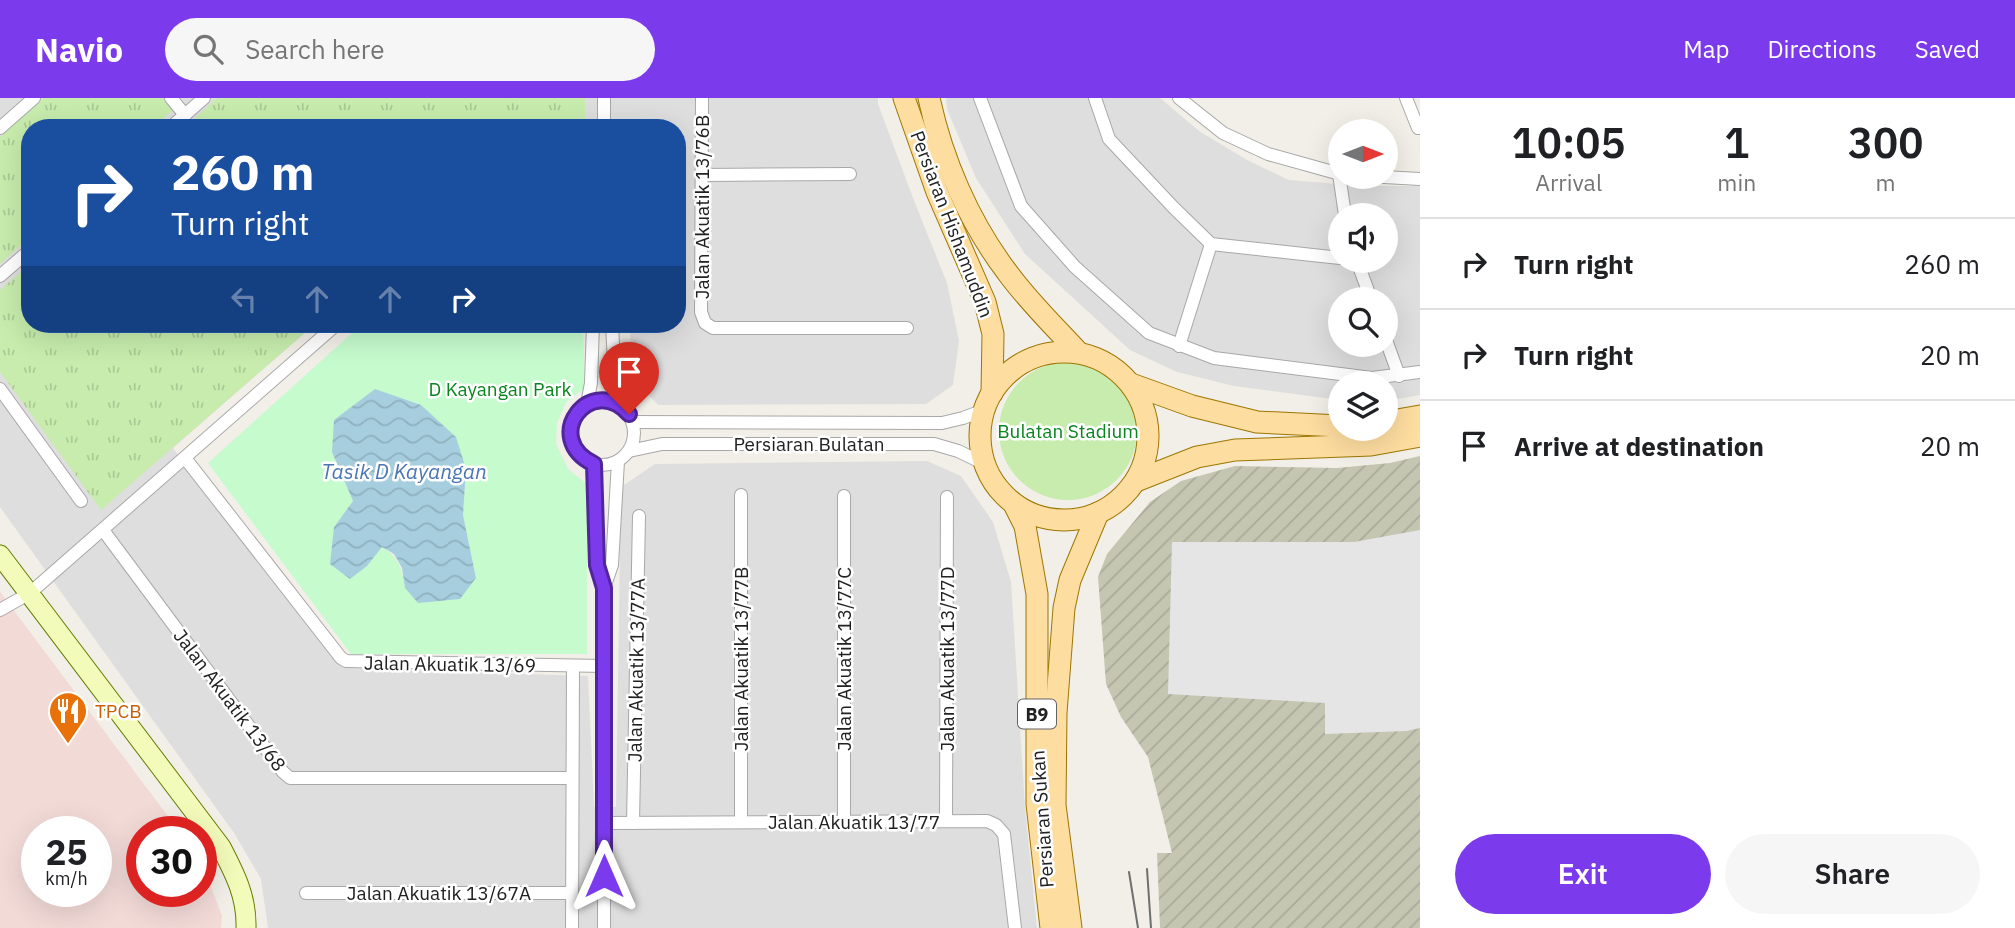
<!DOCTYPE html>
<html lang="en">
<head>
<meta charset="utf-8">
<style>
  :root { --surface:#fff; --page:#f6f6f6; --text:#202124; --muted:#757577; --line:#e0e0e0; --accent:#7c3aed }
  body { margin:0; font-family:"IBM Plex Sans",sans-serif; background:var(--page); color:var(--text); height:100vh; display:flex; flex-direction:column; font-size:26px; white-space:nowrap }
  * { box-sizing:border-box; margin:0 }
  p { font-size:23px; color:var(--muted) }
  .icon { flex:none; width:38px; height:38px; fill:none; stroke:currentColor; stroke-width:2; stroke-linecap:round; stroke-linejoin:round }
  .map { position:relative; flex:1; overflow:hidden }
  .side { display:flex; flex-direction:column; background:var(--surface); width:595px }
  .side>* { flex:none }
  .guide { position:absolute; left:21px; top:21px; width:665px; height:214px; border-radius:28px; box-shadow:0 7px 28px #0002; background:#1a4fa0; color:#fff; overflow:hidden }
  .needle { width:46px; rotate:90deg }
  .tools { position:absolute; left:1328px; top:21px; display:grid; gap:14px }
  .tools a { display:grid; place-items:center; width:70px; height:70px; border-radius:50%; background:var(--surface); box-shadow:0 7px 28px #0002; font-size:35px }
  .speed { position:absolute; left:21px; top:718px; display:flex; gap:14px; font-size:35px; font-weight:700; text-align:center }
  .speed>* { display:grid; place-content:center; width:91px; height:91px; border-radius:50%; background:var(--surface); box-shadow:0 7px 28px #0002; line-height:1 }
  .speed small { font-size:18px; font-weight:400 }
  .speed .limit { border:10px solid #d22; background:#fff; color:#111 }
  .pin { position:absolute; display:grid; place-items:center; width:60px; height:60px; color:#fff; margin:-72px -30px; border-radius:50% 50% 50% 0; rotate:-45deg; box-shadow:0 0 7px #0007 }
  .pin .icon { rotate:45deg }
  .me { position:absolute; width:77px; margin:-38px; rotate:0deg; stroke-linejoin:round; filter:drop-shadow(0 0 5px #0008) }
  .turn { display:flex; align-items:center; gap:24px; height:147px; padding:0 35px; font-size:32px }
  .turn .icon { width:91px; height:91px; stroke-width:2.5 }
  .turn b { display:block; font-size:49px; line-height:60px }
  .lanes { display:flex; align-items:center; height:66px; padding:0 35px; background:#0003; justify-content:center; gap:35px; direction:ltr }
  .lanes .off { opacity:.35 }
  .eta { display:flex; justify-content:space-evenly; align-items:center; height:119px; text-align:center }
  .eta b { font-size:42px; font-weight:600; line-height:49px }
  .button { display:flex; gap:14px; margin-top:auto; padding:14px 35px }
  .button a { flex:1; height:80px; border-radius:42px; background:var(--accent); color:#fff; font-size:28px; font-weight:600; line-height:80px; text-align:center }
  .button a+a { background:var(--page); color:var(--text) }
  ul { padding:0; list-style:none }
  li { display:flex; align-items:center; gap:21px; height:91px; padding:0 35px; border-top:2px solid var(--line) }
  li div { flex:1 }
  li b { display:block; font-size:26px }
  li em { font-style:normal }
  header { display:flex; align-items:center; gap:42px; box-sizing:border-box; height:98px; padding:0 35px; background:var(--accent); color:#fff }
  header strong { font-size:33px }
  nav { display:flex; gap:38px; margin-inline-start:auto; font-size:24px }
  .search { width:490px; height:63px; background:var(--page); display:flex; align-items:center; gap:18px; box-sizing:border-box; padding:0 24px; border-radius:38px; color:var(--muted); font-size:26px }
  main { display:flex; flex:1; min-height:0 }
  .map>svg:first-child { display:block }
  .residential { fill:#dfdede; fill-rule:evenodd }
  .commercial { fill:#f2dad7; fill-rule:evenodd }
  .construction { fill:url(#construction-furrows) }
  .grass { fill:url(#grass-tufts) }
  .park { fill:#c5fbcd; fill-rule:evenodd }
  .garden { fill:#c7ecad }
  .parking { fill:#e5e5e5 }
  .water { fill:url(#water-waves) }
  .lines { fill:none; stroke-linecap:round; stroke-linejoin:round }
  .street-casing { stroke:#a8a8a8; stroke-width:14 }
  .secondary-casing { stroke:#667d03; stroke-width:21 }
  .primary-casing { stroke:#9d7600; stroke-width:23 }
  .street { stroke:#fff; stroke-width:12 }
  .secondary { stroke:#f3fbbb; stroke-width:19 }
  .primary { stroke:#fedda0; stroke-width:21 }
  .tram { stroke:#6f6f6f; stroke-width:2 }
  .route-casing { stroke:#51269a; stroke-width:18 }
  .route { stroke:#7c3aed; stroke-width:12 }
  .labels { text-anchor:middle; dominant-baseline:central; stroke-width:5; stroke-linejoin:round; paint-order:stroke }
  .shield { fill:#fff; stroke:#646464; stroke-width:2 }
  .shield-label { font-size:18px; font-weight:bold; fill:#212121 }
  .street-label { font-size:19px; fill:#212121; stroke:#fff }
  .park-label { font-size:19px; fill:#0a841e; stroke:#fff }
  .food-label { font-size:19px; fill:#c56008; stroke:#fff; text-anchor:start }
  .water-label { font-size:21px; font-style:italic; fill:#4a76b3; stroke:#fff }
</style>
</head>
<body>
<header>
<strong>Navio</strong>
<div class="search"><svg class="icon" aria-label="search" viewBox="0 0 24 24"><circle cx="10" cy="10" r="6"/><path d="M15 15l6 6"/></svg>Search here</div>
<nav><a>Map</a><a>Directions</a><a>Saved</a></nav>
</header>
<main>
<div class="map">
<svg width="1420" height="830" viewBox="0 0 1420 830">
  <defs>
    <pattern id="construction-furrows" width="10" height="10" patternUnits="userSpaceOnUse" patternTransform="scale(1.75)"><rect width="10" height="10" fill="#c5c6b2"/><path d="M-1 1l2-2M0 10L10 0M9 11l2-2" fill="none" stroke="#a9aa99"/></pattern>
    <pattern id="grass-tufts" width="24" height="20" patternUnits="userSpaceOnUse" patternTransform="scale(1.75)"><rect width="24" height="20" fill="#c7ecad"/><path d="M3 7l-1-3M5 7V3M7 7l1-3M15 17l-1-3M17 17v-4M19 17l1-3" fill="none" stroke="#abca95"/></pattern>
    <pattern id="water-waves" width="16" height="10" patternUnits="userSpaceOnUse" patternTransform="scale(1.75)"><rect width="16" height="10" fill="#a7cedf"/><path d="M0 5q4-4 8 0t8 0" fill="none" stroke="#8fb1bf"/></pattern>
  </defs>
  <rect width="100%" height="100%" fill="#f1efe7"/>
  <g class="residential">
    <path d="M0,0H878V6L913,100L947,185L959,243L953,287L926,306L658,307L632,279L630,226H677V30H30V226H315L173,350L343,570L588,578L594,709H616L621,389L655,366L927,363L961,378L993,424L1011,484L1025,710L1037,830H268L261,781L234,735L0,409Z"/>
    <path d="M946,0H1160L1199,33L1247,62L1289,82L1363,88H1420V297L1386,303V285H1340V302L1234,288L1177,274L1130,252L1025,156L976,80L947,11ZM1340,117H1386V163H1340ZM1340,201H1386V247H1340Z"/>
  </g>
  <path class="commercial" d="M0,494L179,733H142V793H201V762L222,818L221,830H0ZM37,733H96V793H37Z"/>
  <path class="construction" d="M1420,358V830H1160L1157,755H1172L1148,659L1121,619L1106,586L1098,479L1107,456L1150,404L1181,383L1235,368L1337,370L1390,365Z"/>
  <g class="grass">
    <path d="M44,0H164L174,11L153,30H30V139L0,166V39Z"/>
    <path d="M217,0H585V30H184Z"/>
    <path d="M30,166V226H315L101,412L0,274V192Z"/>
  </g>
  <path class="park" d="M362,226H583L585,290L566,304L557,325L556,346L568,371L587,386V556H351L208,365ZM332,354L466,371L463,417L476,480L405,490C402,470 399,460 382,449L367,468L334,429L353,403Z"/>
  <circle class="garden" cx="1068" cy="333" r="69"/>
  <path class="parking" d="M1420,432V630L1407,633L1325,636V605L1168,596L1172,444H1354Z"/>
  <path class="water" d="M375,291L421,307L456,339L466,371L463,417L476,480L460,501L418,505L405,490L402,470L394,456L382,449L367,468L350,481L330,466L334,429L353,403L332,354L334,322Z"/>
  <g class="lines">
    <defs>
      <g id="street">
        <path d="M171,0L185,17"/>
        <path d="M702,0L701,214L705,225L713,230H907"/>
        <path d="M980,0L1021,108L1075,169L1149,235L1214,260L1372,280L1420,274"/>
        <path d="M1095,0L1109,41L1174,110L1211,146L1340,160"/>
        <path d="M1179,0L1223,35L1268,56L1340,76"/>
        <path d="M1406,0L1418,30"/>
        <path d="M0,30L34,0"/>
        <path d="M170,30L204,0"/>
        <path d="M604,30V0"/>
        <path d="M1339,76L1345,117"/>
        <path d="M702,77L850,76"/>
        <path d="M1384,79L1420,81"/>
        <path d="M1357,163L1371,201"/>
        <path d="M0,178L30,152"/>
        <path d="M612,226L616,305"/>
        <path d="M1386,242L1399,278"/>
        <path d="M1179,248L1211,146"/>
        <path d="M0,291L81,403"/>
        <circle cx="602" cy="335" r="32"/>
        <path d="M587,306L591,285L593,226"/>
        <path d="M633,324L942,325L963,320L982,313"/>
        <path d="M629,353L662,346H934L958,353L985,366"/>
        <path d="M185,360L341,560L346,563L604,568"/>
        <path d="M594,366L597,467L604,490V830"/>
        <path d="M741,397V724"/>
        <path d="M844,398V724"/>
        <path d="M103,432L283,674L290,680H572"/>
        <path d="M604,490L612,467L618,363"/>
        <path d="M0,512L30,495L337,226"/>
        <path d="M946,723L947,399"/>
        <path d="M604,725L987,723L996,727L1004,736L1015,830"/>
        <path d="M633,725L639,418"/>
        <path d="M306,795H572"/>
        <path d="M572,830L573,568"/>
      </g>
      <path id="secondary" d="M0,457L221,749C235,776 247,799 246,830"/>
      <g id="primary">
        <path d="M904,0L937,94L985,204L993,236L992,295"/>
        <path d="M929,0C942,61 969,124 1007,174C1028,203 1054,228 1078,254"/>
        <circle cx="1064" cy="338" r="84"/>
        <path d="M1131,286L1192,308L1257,324L1340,328"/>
        <path d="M1386,324L1420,318"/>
        <path d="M1136,383L1197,359L1235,352L1371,347L1420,338"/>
        <path d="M1014,406L1025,428L1037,496V706L1051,830"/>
        <path d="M1071,830L1055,707L1056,615L1064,510L1070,482L1098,415"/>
      </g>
    </defs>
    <use href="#street" class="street-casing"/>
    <use href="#secondary" class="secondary-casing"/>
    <use href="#primary" class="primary-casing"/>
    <use href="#street" class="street"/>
    <use href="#secondary" class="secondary"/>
    <use href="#primary" class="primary"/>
    <g class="tram">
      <path d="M1147,771L1151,830"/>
      <path d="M1129,774L1138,830"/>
    </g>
  </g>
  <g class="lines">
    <defs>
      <path id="route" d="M604,778V490L597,467L594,366C540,340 591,274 629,316"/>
    </defs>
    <use href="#route" class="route-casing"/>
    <use href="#route" class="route"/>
  </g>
  <defs>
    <symbol id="restaurant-pin" viewBox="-11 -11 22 30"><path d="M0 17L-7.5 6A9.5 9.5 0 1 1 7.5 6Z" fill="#e8710a" stroke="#fff"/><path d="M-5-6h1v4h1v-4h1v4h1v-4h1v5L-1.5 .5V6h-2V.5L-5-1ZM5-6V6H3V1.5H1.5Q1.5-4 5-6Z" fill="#fff"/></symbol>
  </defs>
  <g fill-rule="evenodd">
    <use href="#restaurant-pin" x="46" y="591" width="44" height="60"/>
  </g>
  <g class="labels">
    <rect class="shield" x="1018" y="601.5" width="38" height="29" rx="5"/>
    <g class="shield-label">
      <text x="1037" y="616">B9</text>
    </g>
    <g class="street-label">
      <text transform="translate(702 109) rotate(-90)">Jalan Akuatik 13/76B</text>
      <text transform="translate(952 126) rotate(69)">Persiaran Hishamuddin</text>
      <text x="809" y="346">Persiaran Bulatan</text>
      <text transform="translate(741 561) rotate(-90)">Jalan Akuatik 13/77B</text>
      <text transform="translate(844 561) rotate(-90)">Jalan Akuatik 13/77C</text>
      <text transform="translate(947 561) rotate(-90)">Jalan Akuatik 13/77D</text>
      <text transform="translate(450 566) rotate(1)">Jalan Akuatik 13/69</text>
      <text transform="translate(636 572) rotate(-89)">Jalan Akuatik 13/77A</text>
      <text transform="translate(230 602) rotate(53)">Jalan Akuatik 13/68</text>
      <text transform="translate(1042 721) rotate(-94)">Persiaran Sukan</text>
      <text x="854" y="724">Jalan Akuatik 13/77</text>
      <text x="439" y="795">Jalan Akuatik 13/67A</text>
    </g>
    <g class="park-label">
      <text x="500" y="291">D Kayangan Park</text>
      <text x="1068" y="333">Bulatan Stadium</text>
    </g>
    <g class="food-label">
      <text x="95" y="613">TPCB</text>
    </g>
    <g class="water-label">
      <text x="404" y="373">Tasik D Kayangan</text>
    </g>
  </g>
</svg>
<div class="tools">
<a><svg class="needle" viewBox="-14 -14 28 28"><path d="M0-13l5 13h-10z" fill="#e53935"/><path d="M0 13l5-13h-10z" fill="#757577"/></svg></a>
<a><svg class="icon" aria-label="sound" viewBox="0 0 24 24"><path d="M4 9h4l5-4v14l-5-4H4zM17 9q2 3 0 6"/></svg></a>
<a><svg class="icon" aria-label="search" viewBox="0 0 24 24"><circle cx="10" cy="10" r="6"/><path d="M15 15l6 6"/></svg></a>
<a><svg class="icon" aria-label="layers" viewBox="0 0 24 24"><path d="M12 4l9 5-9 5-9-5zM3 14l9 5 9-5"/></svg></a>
</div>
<div class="speed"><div>25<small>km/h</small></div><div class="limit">30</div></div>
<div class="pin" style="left:629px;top:316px;background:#d93025"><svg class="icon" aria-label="arrive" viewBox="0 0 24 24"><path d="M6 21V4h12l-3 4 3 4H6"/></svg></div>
<svg class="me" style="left:604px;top:778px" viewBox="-20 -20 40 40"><path d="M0-17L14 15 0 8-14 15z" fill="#7c3aed" stroke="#fff" stroke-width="4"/></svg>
<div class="guide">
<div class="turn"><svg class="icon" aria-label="right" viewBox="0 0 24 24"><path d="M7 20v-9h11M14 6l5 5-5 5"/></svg><div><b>260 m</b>Turn right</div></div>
<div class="lanes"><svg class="icon off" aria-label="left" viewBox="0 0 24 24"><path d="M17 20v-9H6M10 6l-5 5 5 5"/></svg><svg class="icon off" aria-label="ahead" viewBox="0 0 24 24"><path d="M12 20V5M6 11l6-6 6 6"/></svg><svg class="icon off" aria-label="ahead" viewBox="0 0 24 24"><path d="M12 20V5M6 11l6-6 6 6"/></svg><svg class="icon" aria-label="right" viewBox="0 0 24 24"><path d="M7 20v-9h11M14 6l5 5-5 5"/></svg></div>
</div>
</div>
<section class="side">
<div class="eta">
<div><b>10:05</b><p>Arrival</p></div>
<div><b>1</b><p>min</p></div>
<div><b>300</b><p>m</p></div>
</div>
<ul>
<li><svg class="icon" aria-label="right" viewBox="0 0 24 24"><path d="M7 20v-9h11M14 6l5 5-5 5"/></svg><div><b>Turn right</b></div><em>260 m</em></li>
<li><svg class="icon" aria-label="right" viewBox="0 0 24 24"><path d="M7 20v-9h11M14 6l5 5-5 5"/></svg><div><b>Turn right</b></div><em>20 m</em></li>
<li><svg class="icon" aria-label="arrive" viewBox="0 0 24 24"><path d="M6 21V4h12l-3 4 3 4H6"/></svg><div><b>Arrive at destination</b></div><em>20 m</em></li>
</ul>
<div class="button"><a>Exit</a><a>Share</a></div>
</section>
</main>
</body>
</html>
